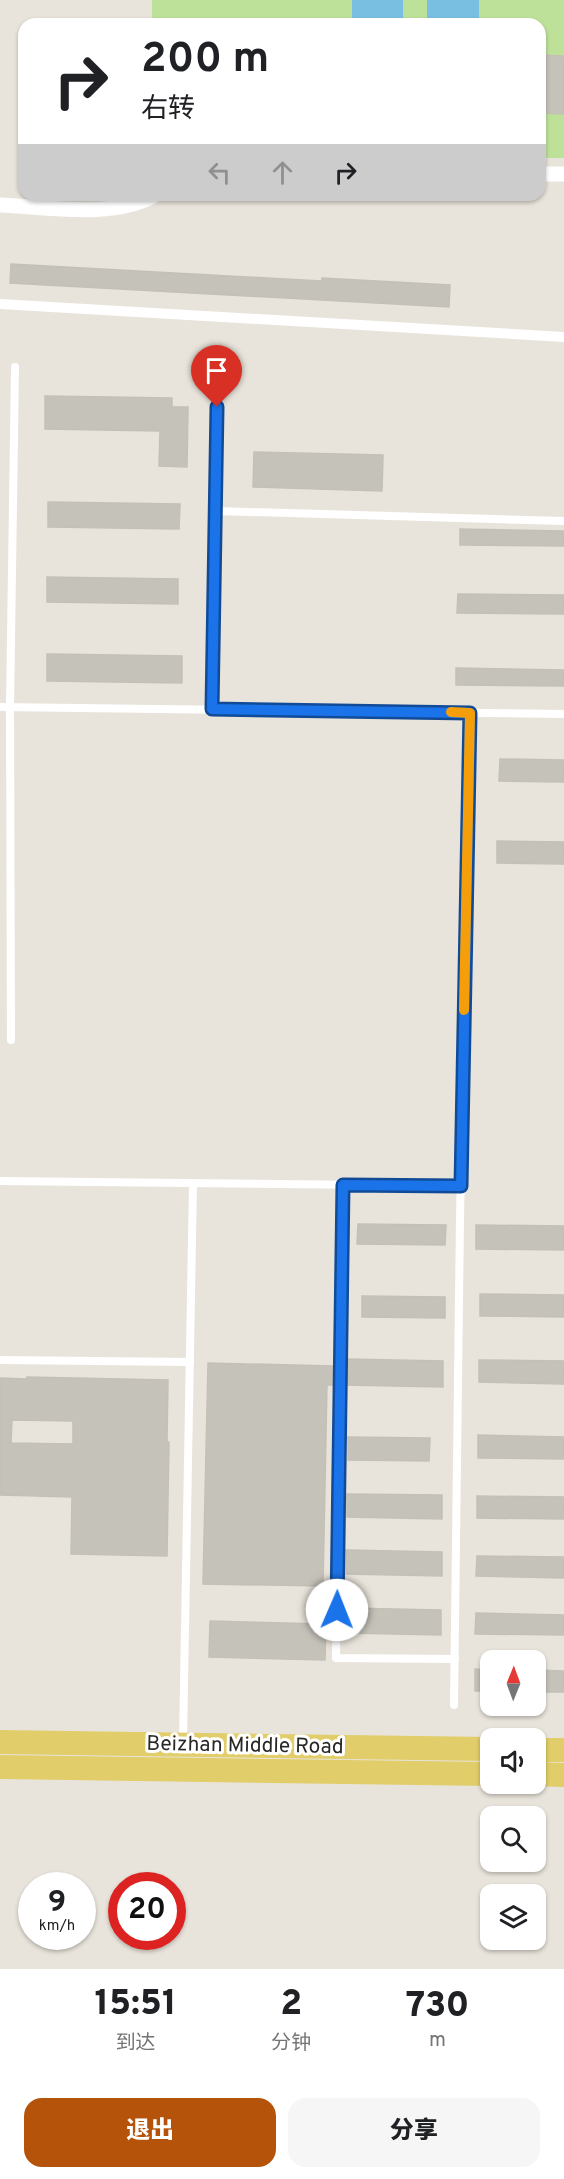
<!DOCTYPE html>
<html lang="zh">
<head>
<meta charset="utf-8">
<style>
  :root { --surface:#fff; --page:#f6f6f6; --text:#202124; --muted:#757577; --accent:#b45309 }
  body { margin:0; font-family:Overpass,"Noto Sans SC",sans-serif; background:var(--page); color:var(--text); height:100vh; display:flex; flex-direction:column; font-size:22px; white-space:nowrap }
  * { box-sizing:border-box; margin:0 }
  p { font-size:20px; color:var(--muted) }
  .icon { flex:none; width:33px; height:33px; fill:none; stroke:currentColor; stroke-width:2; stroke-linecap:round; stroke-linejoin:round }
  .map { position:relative; height:1969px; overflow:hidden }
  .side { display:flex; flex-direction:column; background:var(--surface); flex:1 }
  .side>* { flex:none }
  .top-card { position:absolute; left:18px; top:18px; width:528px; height:183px; border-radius:18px; box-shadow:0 2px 4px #0004; background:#fff; color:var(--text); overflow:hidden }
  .needle { width:39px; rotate:1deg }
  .tools { position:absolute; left:480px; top:1650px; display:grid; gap:12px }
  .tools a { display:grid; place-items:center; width:66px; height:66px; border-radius:12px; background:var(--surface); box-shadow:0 2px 4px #0004; font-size:30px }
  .speed { position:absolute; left:18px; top:1872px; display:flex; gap:12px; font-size:30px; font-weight:700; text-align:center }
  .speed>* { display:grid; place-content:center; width:78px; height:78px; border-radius:50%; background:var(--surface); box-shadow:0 2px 4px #0004; line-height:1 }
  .speed small { font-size:15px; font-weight:400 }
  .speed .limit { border:9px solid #d22; background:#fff; color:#111 }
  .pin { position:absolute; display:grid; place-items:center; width:51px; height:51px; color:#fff; margin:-62px -26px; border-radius:50% 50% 50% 0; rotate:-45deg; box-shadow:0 0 6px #0007 }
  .pin .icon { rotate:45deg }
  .me { position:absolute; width:66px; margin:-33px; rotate:1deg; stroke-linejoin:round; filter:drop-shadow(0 0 4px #0008) }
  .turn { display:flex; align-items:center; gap:21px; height:126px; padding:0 24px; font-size:27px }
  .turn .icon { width:78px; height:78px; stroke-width:2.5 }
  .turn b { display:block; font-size:42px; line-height:51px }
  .lanes { display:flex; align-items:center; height:57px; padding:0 24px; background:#0003; justify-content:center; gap:30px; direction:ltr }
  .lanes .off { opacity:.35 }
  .eta { display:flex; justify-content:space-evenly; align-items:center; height:102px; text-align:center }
  .eta b { font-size:36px; font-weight:800; line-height:42px }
  .button { display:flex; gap:12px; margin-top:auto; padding:12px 24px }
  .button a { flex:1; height:69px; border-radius:18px; background:var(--accent); color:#fff; font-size:24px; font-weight:800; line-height:69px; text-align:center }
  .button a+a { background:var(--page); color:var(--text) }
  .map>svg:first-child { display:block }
  .pitch { fill:#bee19a }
  .water { fill:#79bfe1 }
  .building { fill:#c5c2ba; stroke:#c4c0b6; stroke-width:1.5; fill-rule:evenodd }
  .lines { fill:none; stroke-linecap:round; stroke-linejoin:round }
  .service { stroke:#fff; stroke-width:8 }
  .pedestrian { stroke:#fff; stroke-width:10 }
  .minor { stroke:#fff; stroke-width:15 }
  .primary { stroke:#e1cd69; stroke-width:24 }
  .route-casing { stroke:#114b97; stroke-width:15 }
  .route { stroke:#1a73e8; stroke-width:10 }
  .slow { stroke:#f59e0b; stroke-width:10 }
  .labels { text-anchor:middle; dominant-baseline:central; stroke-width:6; stroke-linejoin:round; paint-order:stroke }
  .street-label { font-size:21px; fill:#282828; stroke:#fff }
</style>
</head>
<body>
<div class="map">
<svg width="564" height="1969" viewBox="0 0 564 1969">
  <rect width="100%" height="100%" fill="#e9e4db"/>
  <path class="pitch" d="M152,0H564V158H540V24H152Z"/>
  <g class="water">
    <rect x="352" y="0" width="51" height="24"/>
    <rect x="427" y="0" width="52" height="24"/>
  </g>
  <g class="building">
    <path d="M540,55L564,56V114L540,113Z"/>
    <path d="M11,264L322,281V278L450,285L449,307L10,283Z"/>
    <path d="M45,396L172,398V407H188L187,467L159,466L160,431L45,429Z"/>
    <path d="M254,452L383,455L382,491L253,487Z"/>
    <path d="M48,502L180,504L179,529L48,527Z"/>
    <path d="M460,529L564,531V546L460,545Z"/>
    <path d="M47,577L178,579V604L47,602Z"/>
    <path d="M458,594L564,595V614L457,613Z"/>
    <path d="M47,654L182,656V683L47,681Z"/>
    <path d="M456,668L564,670V686L456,685Z"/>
    <path d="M500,759L564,760V782L499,781Z"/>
    <path d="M497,841L564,842V864L497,863Z"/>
    <path d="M358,1224L446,1225L445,1245L357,1244Z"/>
    <path d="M476,1225L564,1226V1250L476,1249Z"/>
    <path d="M480,1294L564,1295V1317L480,1316Z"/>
    <path d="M362,1296L445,1297V1318L362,1317Z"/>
    <path d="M347,1359L443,1361V1387L346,1385Z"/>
    <path d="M479,1360L564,1361V1384L479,1382Z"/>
    <path d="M208,1363L334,1366V1385H327L323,1586L203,1584Z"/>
    <path d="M27,1377L168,1380L167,1442H169L167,1556L71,1554L72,1497L0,1495V1378L27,1379ZM12,1420L73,1421V1444L11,1443Z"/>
    <path d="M478,1435L564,1437V1459L478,1458Z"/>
    <path d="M348,1437L430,1438L429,1461L348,1460Z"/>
    <path d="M347,1494L442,1495V1519L347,1517Z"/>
    <path d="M477,1496L564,1497V1519L477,1518Z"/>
    <path d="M346,1550L442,1552V1576L346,1574Z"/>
    <path d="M477,1556L564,1557V1578L476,1576Z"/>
    <path d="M346,1608L441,1610V1635L346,1633Z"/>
    <path d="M476,1613L564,1615V1635L475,1634Z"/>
    <path d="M210,1621L326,1624L325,1660L209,1657Z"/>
    <path d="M475,1669L490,1670V1691H475Z"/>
    <path d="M536,1670L564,1671V1692H536Z"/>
  </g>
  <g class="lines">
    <g class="service">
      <path d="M215,511L564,521"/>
      <path d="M0,707L564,714"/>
      <path d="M212,709L218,387"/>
      <path d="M11,1040L10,707L15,367"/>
      <path d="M0,1181L461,1186"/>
      <path d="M343,1185L336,1658L455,1659"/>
      <path d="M0,1360L190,1362"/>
      <path d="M454,1705L460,1219L470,713"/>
      <path d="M183,1740L193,1184"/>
    </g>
    <path class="pedestrian" d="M0,304L564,337"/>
    <g class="minor">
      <path d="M540,174H564"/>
      <path d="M0,205C48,207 113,219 155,195"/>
    </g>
    <g class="primary">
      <path d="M0,1742L490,1749"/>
      <path d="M536,1750H564"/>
      <path d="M0,1767L490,1774"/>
      <path d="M536,1774L564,1775"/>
    </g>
  </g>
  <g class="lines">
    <defs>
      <path id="route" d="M217,407L212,709L470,713L461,1186L343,1185L337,1610"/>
    </defs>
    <use href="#route" class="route-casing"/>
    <use href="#route" class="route"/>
    <path class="slow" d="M451,712L470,713L464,1010"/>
  </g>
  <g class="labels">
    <g class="street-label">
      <text transform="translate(245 1746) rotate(1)">Beizhan Middle Road</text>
    </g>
  </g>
</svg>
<div class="tools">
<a><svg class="needle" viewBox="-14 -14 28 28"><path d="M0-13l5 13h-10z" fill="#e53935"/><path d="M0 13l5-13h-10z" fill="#757577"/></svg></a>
<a><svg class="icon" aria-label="sound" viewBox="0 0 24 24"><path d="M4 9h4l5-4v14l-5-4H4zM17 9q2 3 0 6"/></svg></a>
<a><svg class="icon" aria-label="search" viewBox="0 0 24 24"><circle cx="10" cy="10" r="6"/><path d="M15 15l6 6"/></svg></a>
<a><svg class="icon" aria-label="layers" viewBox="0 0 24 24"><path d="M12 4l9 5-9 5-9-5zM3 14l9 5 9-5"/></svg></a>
</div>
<div class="speed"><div>9<small>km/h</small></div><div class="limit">20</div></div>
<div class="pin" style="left:217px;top:407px;background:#d93025"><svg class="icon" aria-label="arrive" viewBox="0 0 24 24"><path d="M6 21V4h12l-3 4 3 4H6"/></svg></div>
<svg class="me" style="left:337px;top:1610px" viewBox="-20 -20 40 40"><circle r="19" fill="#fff"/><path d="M0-13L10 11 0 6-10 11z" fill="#1a73e8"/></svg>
<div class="top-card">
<div class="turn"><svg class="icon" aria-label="right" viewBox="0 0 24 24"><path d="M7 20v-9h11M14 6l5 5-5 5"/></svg><div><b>200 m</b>右转</div></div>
<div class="lanes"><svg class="icon off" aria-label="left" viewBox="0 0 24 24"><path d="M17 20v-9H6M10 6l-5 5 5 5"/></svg><svg class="icon off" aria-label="ahead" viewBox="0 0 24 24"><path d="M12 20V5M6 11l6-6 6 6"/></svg><svg class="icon" aria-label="right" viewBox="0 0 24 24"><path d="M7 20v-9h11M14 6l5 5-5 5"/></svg></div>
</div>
</div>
<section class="side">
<div class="eta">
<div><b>15:51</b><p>到达</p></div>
<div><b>2</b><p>分钟</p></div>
<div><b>730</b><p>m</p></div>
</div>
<div class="button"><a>退出</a><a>分享</a></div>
</section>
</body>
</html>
